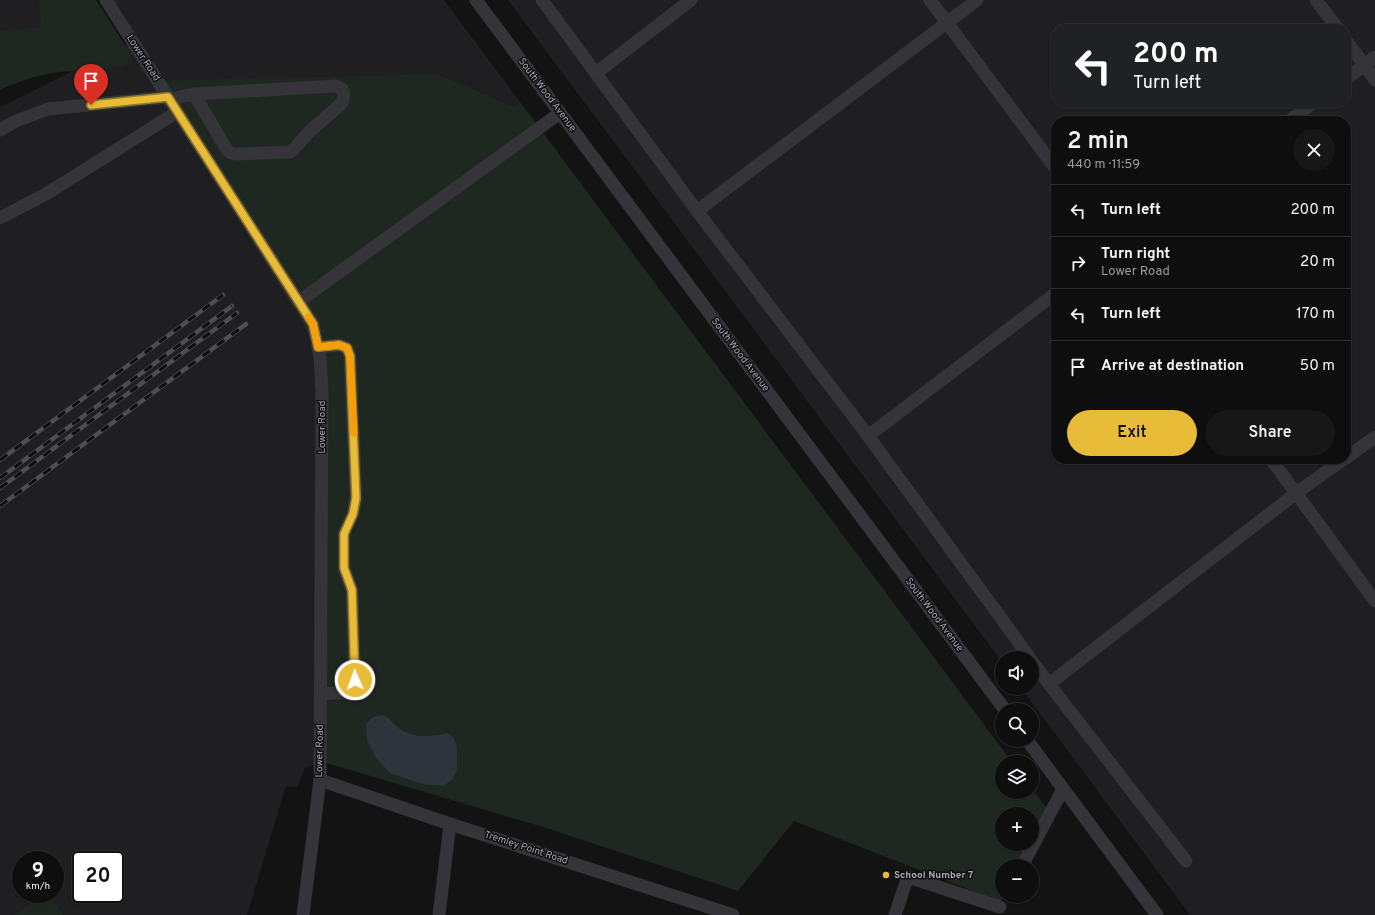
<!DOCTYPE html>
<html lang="en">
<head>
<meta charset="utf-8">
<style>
  :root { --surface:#0e0e0f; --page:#171718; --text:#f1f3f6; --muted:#9b9c9e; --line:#2e2e2f; --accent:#e8bb38 }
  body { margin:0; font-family:Overpass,sans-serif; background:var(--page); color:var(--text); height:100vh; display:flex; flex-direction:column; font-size:15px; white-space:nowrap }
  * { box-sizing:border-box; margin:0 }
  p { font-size:13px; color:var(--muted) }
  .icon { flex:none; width:22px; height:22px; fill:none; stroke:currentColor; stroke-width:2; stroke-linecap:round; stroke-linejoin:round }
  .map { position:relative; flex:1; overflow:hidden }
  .drawer { position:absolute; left:1051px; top:116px; width:300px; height:348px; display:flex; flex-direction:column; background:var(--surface); border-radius:16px; box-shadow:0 1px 3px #0004,0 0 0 1px var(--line) }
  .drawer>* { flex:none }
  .banner { position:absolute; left:1051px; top:24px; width:300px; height:84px; border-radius:16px; box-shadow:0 1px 3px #0004,0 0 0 1px var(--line); background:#202124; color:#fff; overflow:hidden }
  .buttons { position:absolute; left:995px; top:651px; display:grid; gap:8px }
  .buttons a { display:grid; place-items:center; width:44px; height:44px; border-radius:50%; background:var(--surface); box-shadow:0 1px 3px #0004,0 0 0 1px var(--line); font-size:20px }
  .speed { position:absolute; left:12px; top:851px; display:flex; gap:8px; font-size:20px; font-weight:700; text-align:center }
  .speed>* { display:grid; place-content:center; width:52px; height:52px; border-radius:50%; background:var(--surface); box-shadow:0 1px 3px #0004,0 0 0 1px var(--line); line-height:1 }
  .speed small { font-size:10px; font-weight:400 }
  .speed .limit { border:2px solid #111; border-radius:6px; background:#fff; color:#111 }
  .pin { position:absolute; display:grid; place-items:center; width:34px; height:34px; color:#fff; margin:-41px -17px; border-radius:50% 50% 50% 0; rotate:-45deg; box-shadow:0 0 4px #0007 }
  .pin .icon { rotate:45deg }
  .me { position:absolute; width:44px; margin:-22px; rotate:358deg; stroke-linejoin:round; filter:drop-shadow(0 0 3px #0008) }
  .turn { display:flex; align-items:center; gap:14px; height:84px; padding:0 16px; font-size:18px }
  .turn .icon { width:52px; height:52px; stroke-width:2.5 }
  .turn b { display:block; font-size:28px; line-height:34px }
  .round { display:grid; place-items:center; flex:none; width:42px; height:42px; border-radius:21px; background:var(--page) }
  .headline { display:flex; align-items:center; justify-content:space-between; height:68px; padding:0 16px }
  h1 { font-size:24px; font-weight:600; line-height:30px }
  .primary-button { display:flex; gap:8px; margin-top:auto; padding:8px 16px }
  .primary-button a { flex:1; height:46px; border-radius:24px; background:var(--accent); color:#111; font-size:16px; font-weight:600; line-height:46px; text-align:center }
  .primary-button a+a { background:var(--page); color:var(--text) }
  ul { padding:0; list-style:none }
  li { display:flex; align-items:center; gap:12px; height:52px; padding:0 16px; border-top:1px solid var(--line) }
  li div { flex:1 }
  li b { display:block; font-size:15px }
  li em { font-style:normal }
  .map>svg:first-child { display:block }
  .built { fill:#1f1f21; fill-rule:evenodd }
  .green { fill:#1f2721 }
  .water { fill:#2d343c }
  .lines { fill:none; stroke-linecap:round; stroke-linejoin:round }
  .minor { stroke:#343439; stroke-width:13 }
  .rail-casing { stroke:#4d4e54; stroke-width:4.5 }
  .rail { stroke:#0e0e0f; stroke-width:3; stroke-dasharray:9; stroke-linecap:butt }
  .route-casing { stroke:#977a24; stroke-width:10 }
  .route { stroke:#e8bb38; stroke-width:7 }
  .slow { stroke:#f59e0b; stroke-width:7 }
  .poi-dot { fill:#e8bb38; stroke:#0e0e0f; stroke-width:1.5 }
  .labels { text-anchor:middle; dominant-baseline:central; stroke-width:3; stroke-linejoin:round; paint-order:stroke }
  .street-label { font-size:10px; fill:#a5a8b4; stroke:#0e0e0f }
  .poi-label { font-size:10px; font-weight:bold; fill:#a5a8b4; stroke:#0e0e0f; text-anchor:start }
</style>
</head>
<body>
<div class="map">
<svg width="1375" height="915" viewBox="0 0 1375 915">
  <rect width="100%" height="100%" fill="#131314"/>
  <g class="built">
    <path d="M0,0H89L17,82L0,90Z"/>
    <path d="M103,0H444L520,102L514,107L439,74L319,350L320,762L305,768L297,787L286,786L247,915H64L47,894H55V860H21V894H41L14,915H0V107L130,43ZM81,860H115V894H81Z"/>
    <path d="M508,0H1375V915H1190L1021,688H1032V658H1002V662ZM1056,29H1346V103H1056ZM1056,121H1346V459H1056Z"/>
  </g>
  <g class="green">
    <path d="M39,0H96L133,58C123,74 72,69 53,73C34,76 17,82 0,90V31L40,27L41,25Z"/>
    <path d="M439,74L514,107L520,102L1012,762H1002V792H1032V789L1049,811L1032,843V814H1002V844H1032L1020,866H1002V896H1004L1001,902L794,821L738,891L543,827L323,762L319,350L154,81Z"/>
    <path d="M41,894H47L64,915H14Z"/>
  </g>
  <path class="water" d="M383,715C390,718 392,723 397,727C412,739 430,737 447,733L453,737L457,747V770L452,780L443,786L422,784L390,773L376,758L367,740L366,724L373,717Z"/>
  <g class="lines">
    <g class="minor">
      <path d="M106,0L313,324L320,357L322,391L320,780L303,915"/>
      <path d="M476,0L1005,710"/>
      <path d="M542,0L697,211"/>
      <path d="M930,0L1056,169"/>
      <path d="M977,0L697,211L866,433L1030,658"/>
      <path d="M1316,0L1338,29"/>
      <path d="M1346,40L1375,80"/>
      <path d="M596,73L691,0"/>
      <path d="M1346,79L1375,57"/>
      <path d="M170,102L179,97L194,94L336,86L342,89L344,95L342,103L309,132L294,149L290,152L236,154L231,153L227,150L194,94"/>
      <path d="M1289,121L1313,103"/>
      <path d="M0,130L16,121L48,109L168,97"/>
      <path d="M0,218L46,194L177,112"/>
      <path d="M298,302L560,113"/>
      <path d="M318,347L339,345L347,348L350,356L356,498L353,514L344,533V568L352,590L355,689L350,692L321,694"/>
      <path d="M868,436L1056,293"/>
      <path d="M1346,458L1375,437"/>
      <path d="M1271,459L1375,601"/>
      <path d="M1032,661L1049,684L1299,491L1344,459"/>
      <path d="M1049,684L1186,861"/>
      <path d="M1027,740L1157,915"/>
      <path d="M320,780L450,824L733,915"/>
      <path d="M1022,866L1063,789"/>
      <path d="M439,915L450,824"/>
      <path d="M895,915L906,882L911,878L1000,907"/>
    </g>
    <defs>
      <g id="rail">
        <path d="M0,460L223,295"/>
        <path d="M0,478L232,306"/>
        <path d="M0,488L237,313"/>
        <path d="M0,506L246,324"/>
      </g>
    </defs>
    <use href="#rail" class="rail-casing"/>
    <use href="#rail" class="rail"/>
  </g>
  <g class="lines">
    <defs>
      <path id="route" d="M91,105L168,97L313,324L318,347L339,345L347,348L350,356L356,498L353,514L344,534V568L352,590L355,680"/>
    </defs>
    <use href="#route" class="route-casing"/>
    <use href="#route" class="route"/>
    <path class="slow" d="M308,317L313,324L318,347L339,345L347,348L350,356L354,433"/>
  </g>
  <circle class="poi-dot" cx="886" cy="875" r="4"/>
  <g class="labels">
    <g class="street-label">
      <text transform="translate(143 58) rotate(57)">Lower Road</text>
      <text transform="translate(547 95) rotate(53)">South Wood Avenue</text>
      <text transform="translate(740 355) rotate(53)">South Wood Avenue</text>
      <text transform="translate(322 427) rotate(-90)">Lower Road</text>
      <text transform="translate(934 615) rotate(53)">South Wood Avenue</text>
      <text transform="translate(320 751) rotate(-89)">Lower Road</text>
      <text transform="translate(526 848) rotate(18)">Tremley Point Road</text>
    </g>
    <g class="poi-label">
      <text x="894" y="875">School Number 7</text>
    </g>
  </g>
</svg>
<div class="buttons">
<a><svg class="icon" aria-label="sound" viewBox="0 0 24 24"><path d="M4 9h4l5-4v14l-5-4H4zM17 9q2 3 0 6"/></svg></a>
<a><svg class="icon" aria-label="search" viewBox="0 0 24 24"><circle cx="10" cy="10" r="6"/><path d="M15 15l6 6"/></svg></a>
<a><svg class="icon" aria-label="layers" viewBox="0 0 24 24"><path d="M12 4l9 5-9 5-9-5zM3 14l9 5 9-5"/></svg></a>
<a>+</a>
<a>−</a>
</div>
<div class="speed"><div>9<small>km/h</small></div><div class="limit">20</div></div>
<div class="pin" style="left:91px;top:105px;background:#d93025"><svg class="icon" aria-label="arrive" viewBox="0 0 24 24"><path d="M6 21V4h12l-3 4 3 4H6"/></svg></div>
<svg class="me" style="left:355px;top:680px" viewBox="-20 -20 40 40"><circle r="17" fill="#e8bb38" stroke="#fff" stroke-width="3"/><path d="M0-11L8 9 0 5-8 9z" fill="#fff"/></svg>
<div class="banner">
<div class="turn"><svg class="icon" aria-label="left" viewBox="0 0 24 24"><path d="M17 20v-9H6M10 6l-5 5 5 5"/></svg><div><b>200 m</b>Turn left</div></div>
</div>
<section class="drawer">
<div class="headline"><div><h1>2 min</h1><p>440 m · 11:59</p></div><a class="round"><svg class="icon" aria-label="close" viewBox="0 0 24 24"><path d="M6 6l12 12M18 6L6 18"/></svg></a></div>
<ul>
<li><svg class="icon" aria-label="left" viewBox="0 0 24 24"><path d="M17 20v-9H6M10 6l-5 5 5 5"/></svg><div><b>Turn left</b></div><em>200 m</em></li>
<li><svg class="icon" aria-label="right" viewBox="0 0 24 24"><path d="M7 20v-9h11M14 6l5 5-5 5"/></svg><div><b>Turn right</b><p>Lower Road</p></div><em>20 m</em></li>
<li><svg class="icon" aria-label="left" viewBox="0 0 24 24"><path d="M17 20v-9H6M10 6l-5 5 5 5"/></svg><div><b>Turn left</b></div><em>170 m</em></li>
<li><svg class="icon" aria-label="arrive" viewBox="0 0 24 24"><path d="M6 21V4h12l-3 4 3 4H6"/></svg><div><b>Arrive at destination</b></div><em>50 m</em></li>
</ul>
<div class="primary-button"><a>Exit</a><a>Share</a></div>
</section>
</div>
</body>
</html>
